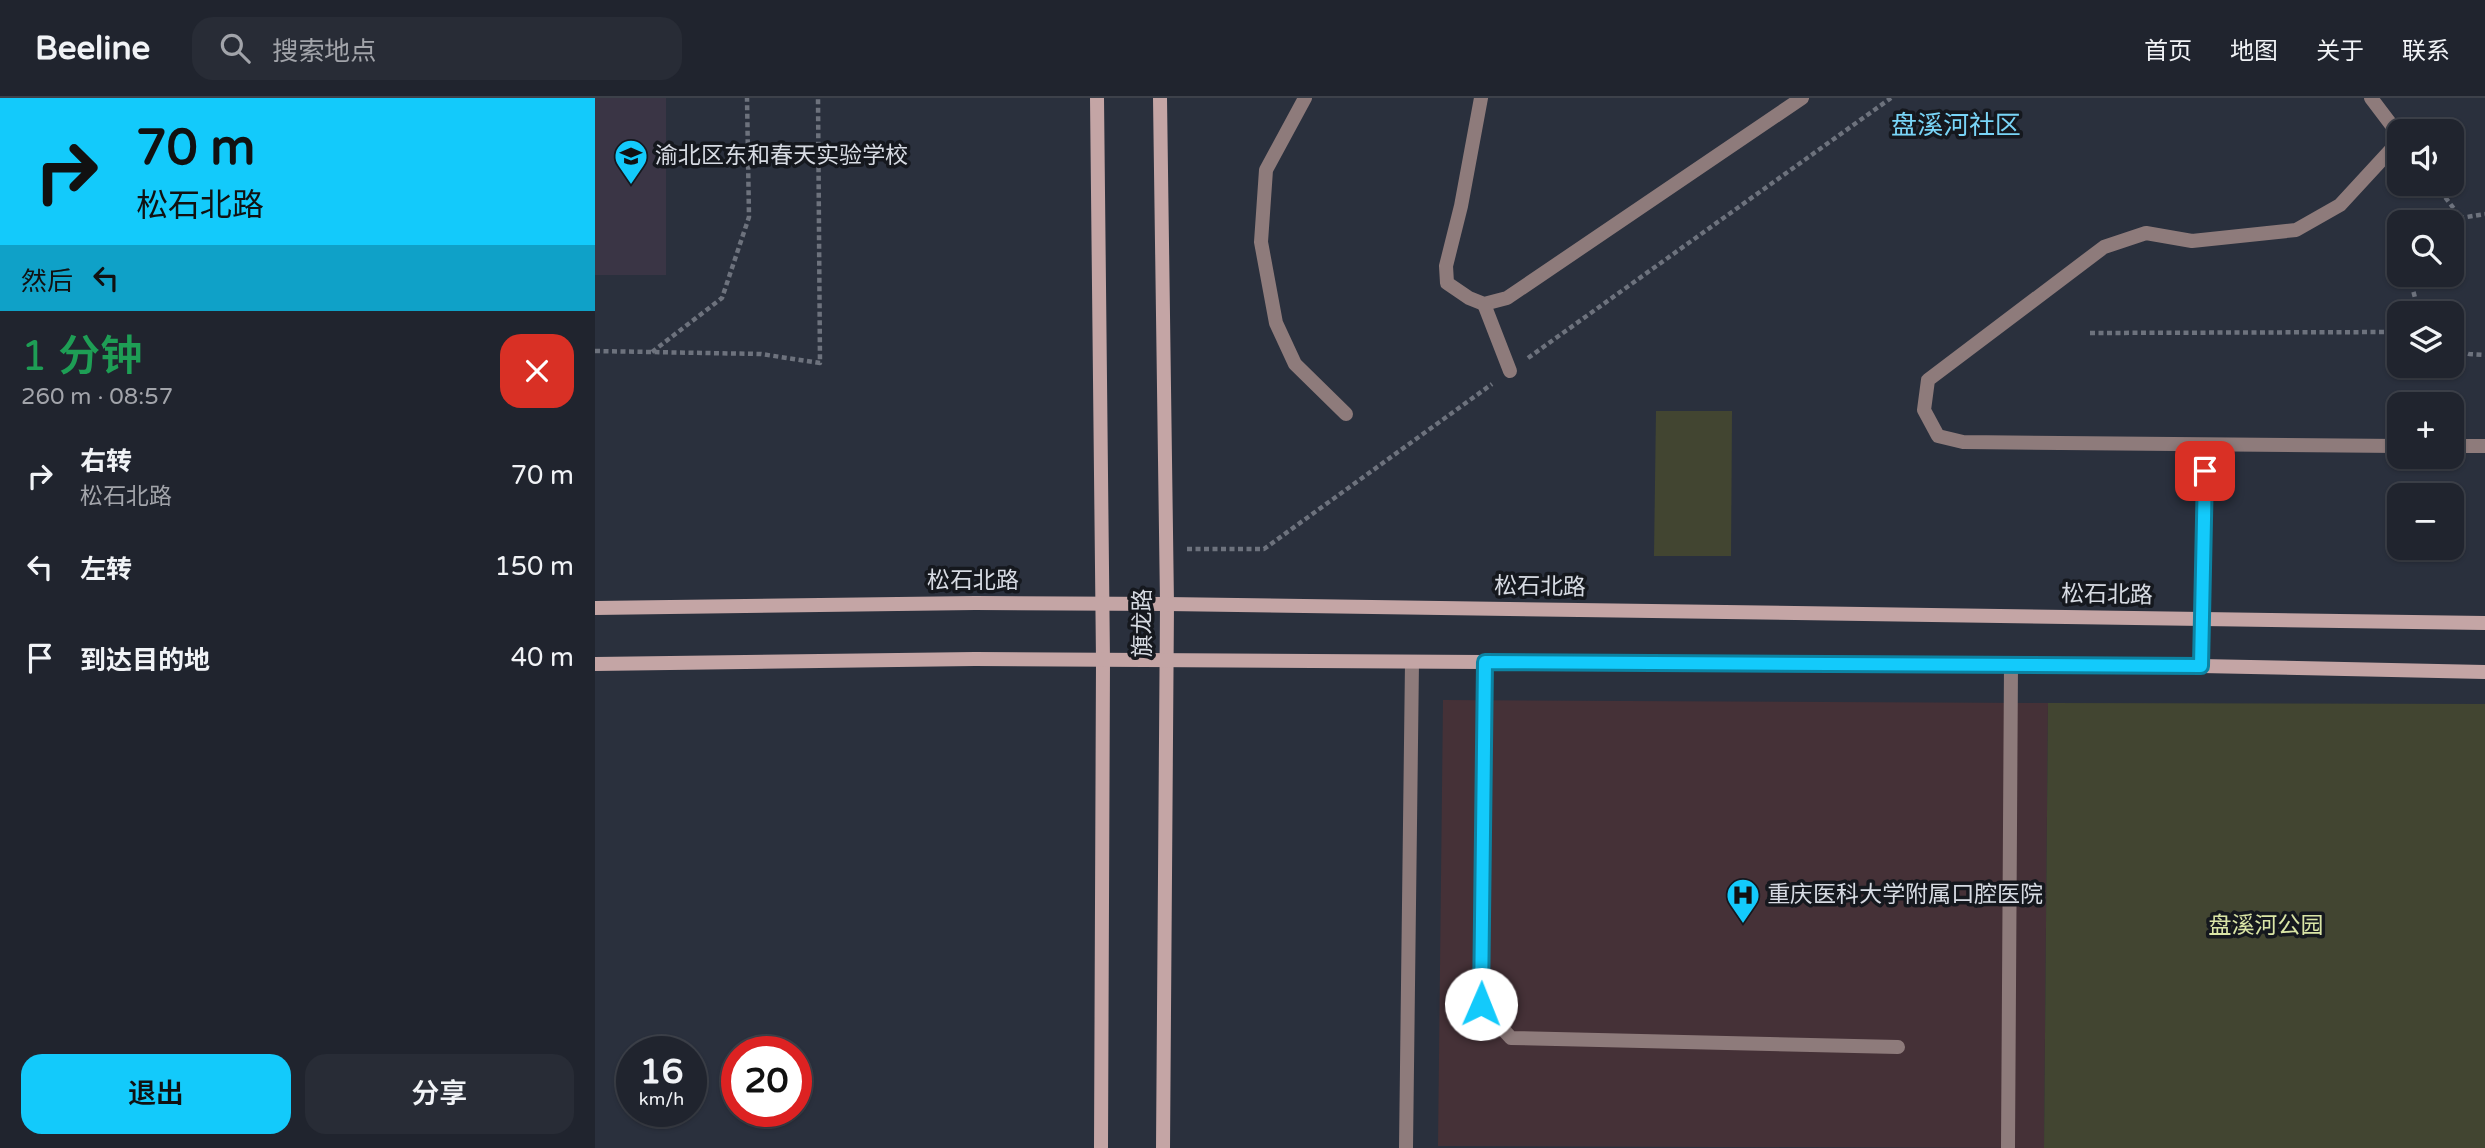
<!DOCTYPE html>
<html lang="zh">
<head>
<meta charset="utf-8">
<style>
  :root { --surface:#20242e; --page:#282c36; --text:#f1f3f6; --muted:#a2a4aa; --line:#3d414a; --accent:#13cafb }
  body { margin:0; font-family:"Varela Round","Noto Sans SC",sans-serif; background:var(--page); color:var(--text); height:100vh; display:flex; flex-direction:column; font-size:26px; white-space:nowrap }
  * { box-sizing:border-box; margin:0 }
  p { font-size:23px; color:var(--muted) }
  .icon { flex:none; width:38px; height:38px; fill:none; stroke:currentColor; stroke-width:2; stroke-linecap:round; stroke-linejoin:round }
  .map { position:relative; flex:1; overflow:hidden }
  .side { display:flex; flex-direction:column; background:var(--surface); width:595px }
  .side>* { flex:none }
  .guide { background:#13cafb; color:#111; overflow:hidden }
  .tools { position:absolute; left:1792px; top:21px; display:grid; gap:14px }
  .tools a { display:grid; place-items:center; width:77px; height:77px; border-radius:14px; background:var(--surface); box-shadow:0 2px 5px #0004,0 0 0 2px var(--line); font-size:35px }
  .speed { position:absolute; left:21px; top:938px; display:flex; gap:14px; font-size:35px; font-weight:700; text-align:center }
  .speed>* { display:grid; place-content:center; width:91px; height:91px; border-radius:50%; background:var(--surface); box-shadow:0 2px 5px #0004,0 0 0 2px var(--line); line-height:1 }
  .speed small { font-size:18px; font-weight:400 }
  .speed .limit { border:10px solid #d22; background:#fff; color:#111 }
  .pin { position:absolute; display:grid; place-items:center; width:60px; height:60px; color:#fff; margin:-30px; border-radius:14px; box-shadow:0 4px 10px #0006 }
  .me { position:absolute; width:77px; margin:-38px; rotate:1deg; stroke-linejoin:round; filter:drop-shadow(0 0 5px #0008) }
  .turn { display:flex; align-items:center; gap:24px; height:147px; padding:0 21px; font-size:32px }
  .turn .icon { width:91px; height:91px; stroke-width:2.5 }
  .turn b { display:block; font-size:49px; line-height:60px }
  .then { display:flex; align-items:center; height:66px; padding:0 21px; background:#0003; gap:14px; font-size:26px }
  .round { display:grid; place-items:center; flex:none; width:74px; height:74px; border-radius:21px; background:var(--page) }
  .summary { display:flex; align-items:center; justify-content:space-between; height:119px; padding:0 21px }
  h1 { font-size:42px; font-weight:600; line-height:52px; color:#1e9e55 }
  .action { display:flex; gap:14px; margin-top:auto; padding:14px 21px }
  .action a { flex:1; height:80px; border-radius:21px; background:var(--accent); color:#111; font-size:28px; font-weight:600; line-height:80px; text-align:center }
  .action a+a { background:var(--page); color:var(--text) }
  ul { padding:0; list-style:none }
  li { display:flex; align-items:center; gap:21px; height:91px; padding:0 21px }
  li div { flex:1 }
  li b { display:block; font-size:26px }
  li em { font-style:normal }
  header { display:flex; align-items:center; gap:42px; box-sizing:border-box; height:98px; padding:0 35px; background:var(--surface); border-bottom:2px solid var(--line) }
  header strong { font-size:33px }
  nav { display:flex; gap:38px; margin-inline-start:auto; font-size:24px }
  .search { width:490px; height:63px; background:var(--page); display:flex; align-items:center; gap:18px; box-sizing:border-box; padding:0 24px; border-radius:21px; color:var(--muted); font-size:26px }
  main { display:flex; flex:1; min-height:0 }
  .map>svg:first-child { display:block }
  .education { fill:#3a3545 }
  .medical { fill:#453137 }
  .green { fill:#424531 }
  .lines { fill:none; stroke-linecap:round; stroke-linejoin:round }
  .path { stroke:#6d727d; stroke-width:4.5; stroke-dasharray:5 3.5; stroke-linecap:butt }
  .service { stroke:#8e7b7b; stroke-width:14 }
  .secondary { stroke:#c4a5a5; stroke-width:14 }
  .route-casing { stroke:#0c83a3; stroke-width:18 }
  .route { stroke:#13cafb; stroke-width:12 }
  .labels { text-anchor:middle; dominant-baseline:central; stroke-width:7; stroke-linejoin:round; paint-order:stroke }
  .poi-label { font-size:23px; fill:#d7dbe3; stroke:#15181e; text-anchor:start }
  .street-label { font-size:23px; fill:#d7dbe3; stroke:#15181e }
  .park-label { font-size:23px; fill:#dae5a6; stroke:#15181e }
  .quarter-label { font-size:26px; fill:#79d5f7; stroke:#15181e }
</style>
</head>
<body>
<header>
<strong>Beeline</strong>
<div class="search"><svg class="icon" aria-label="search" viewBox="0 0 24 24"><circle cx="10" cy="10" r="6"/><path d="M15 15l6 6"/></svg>搜索地点</div>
<nav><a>首页</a><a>地图</a><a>关于</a><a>联系</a></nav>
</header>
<main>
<section class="side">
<div class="guide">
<div class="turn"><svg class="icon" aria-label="right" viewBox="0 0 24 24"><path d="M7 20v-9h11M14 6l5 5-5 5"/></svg><div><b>70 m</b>松石北路</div></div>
<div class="then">然后<svg class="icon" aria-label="left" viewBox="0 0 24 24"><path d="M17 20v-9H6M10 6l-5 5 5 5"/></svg></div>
</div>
<div class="summary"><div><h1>1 分钟</h1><p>260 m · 08:57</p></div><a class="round" style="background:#d93025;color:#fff"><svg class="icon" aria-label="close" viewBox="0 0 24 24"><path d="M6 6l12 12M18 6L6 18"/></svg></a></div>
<ul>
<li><svg class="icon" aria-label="right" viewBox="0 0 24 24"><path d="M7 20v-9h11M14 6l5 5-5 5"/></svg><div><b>右转</b><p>松石北路</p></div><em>70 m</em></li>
<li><svg class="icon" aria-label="left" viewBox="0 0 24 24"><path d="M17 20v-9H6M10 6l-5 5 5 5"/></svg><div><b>左转</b></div><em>150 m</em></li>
<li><svg class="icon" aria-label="arrive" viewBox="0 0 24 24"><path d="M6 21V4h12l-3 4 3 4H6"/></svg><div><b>到达目的地</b></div><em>40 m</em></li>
</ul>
<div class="action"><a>退出</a><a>分享</a></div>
</section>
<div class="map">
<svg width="1890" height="1050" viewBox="0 0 1890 1050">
  <rect width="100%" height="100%" fill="#2a303d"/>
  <rect class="education" x="0" y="0" width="71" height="177"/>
  <path class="medical" d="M848,602L1453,605L1449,1050L843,1048Z"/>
  <g class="green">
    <path d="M1061,313H1137L1136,458H1059Z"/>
    <path d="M1453,605L1890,606V1050H1449Z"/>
  </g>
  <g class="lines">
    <g class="path">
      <path d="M1840,86L1866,120"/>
      <path d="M1857,125L1866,120L1890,116"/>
      <path d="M1819,177L1818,192L1824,215"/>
      <path d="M1495,235L1804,234"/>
      <path d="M1857,250L1874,256L1890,257"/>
      <path d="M0,253L166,256L225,265L223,0"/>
      <path d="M57,254L127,200L154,119L152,0"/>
      <path d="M933,260L1296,0"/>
      <path d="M592,451H669L897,286"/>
    </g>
    <g class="service">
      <path d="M710,0L671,72L666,144L681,225L700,266L751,316"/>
      <path d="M886,0L866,108L851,168L852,185L874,200L889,206L912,200L1207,0"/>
      <path d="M1776,0L1804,37"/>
      <path d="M1804,43L1745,107L1701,132L1597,143L1551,135L1509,149L1333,282L1329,312L1343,338L1368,344L1804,348"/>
      <path d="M889,206L915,273"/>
      <path d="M1857,348H1890"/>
      <path d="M890,564L885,906L916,940L1303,949"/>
      <path d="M1606,568L1610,348"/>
      <path d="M811,1050L817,564"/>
      <path d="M1413,1050L1416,567"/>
    </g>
    <g class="secondary">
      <path d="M502,0L508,563L506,1050"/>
      <path d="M565,0L572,506L568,1050"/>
      <path d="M0,510L380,505L572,506L1890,525"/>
      <path d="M0,566L380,561L1606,568L1890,574"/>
    </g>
  </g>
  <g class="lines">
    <defs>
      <path id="route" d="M886,906L890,564L1606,568L1610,373"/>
    </defs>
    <use href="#route" class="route-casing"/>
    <use href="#route" class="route"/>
  </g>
  <defs>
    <symbol id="school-pin" viewBox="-11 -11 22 30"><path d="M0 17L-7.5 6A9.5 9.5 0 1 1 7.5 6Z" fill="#13cafb" stroke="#15181e"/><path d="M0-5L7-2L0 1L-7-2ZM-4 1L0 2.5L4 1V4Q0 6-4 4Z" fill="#111"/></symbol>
    <symbol id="hospital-pin" viewBox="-11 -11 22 30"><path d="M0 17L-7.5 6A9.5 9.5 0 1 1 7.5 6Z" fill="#13cafb" stroke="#15181e"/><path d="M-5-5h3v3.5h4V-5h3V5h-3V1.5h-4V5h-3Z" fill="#111"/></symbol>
  </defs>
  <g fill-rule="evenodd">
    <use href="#school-pin" x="17" y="39" width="38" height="52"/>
    <use href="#hospital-pin" x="1129" y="778" width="38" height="52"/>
  </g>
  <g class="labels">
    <g class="poi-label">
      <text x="60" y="58">渝北区东和春天实验学校</text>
      <text x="1172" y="797">重庆医科大学附属口腔医院</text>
    </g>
    <g class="street-label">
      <text x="378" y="483">松石北路</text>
      <text transform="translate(945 489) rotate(1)">松石北路</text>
      <text transform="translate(1512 497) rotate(1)">松石北路</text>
      <text transform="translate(548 525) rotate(-90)">旗龙路</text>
    </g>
    <g class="park-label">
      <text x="1671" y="828">盘溪河公园</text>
    </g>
    <g class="quarter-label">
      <text x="1361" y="27">盘溪河社区</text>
    </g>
  </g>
</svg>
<div class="tools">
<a><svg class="icon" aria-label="sound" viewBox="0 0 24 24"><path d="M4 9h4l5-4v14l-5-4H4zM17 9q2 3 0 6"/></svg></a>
<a><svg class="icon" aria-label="search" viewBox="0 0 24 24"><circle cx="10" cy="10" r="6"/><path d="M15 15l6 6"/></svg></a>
<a><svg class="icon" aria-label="layers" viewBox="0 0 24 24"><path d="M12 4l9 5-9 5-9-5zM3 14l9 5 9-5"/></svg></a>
<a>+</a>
<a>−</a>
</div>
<div class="speed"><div>16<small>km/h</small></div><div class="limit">20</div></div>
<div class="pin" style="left:1610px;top:373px;background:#d93025"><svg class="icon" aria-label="arrive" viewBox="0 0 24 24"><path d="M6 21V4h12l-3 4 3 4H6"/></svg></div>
<svg class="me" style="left:886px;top:906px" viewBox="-20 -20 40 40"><circle r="19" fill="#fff"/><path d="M0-13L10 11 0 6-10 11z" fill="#13cafb"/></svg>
</div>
</main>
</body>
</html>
